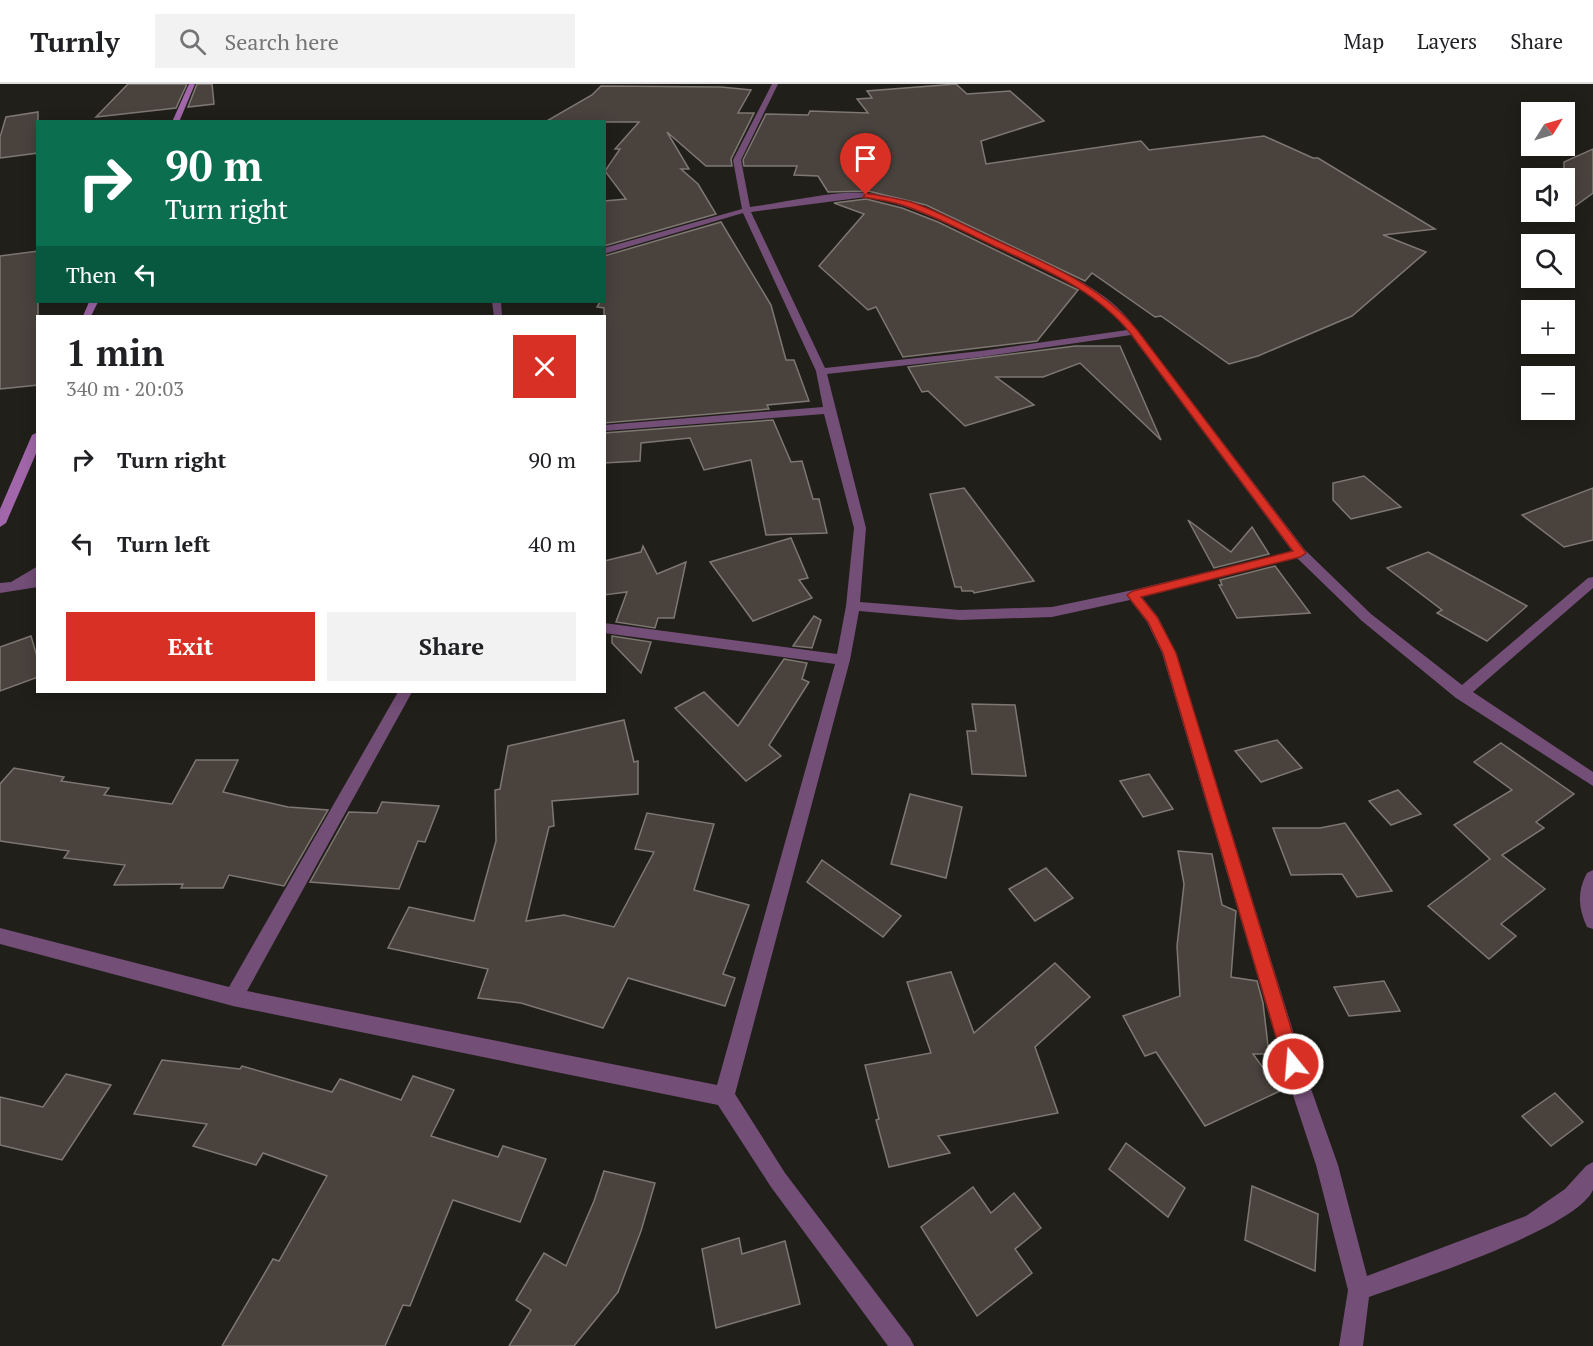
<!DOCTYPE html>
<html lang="en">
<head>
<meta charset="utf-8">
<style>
  :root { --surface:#fff; --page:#f2f2f2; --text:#202124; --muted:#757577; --line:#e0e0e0; --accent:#d93025 }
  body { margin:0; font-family:"PT Serif",serif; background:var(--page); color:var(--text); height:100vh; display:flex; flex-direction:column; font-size:22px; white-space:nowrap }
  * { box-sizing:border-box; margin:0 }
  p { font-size:20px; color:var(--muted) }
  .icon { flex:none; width:33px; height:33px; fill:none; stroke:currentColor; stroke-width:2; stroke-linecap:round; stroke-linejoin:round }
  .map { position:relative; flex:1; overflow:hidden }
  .drawer { position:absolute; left:36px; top:231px; width:570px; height:378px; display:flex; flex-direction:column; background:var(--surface); border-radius:0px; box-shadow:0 3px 15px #0003 }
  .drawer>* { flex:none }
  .banner { position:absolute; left:36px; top:36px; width:570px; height:183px; border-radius:0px; box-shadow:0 3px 15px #0003; background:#0b6e4f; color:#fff; overflow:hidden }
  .needle { width:39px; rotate:53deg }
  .controls { position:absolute; left:1521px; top:18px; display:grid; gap:12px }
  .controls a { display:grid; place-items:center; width:54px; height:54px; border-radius:0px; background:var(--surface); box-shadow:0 3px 15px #0003; font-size:30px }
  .pin { position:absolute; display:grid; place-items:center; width:51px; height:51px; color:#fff; margin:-62px -26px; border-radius:50% 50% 50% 0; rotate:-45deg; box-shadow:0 0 6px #0007 }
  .pin .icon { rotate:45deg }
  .me { position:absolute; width:66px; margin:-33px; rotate:343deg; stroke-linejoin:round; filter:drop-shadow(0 0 4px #0008) }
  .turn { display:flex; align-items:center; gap:21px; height:126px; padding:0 30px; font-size:27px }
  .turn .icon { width:78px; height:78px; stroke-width:2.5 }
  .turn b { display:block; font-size:42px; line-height:51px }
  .then { display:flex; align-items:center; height:57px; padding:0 30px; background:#0003; gap:12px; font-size:22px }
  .round { display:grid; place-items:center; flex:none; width:63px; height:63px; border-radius:0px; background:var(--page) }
  .overview { display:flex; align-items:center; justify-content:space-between; height:102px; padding:0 30px }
  h1 { font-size:36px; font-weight:700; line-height:45px }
  .action { display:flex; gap:12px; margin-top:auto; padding:12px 30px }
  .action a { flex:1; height:69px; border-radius:0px; background:var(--accent); color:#fff; font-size:24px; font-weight:700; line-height:69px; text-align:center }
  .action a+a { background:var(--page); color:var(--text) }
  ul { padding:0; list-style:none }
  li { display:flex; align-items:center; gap:18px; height:84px; padding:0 30px }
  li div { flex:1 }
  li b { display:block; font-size:22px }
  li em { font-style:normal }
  header { display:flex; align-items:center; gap:36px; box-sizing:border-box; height:84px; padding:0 30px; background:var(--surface); border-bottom:2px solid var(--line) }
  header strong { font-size:28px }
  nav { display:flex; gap:33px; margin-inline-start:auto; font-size:21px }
  .search { width:420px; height:54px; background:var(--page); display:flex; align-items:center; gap:15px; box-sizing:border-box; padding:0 21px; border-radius:0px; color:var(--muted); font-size:22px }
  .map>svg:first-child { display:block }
  .building { fill:#49423d; stroke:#7e7772; stroke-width:1.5 }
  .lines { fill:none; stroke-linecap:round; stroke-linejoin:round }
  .street { fill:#734e77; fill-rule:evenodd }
  .secondary { fill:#a267aa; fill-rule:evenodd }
  .route { fill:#d93025; stroke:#8d1f18; stroke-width:1.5 }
</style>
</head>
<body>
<header>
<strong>Turnly</strong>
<div class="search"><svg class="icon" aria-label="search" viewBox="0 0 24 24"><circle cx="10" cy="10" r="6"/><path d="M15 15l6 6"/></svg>Search here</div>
<nav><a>Map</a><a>Layers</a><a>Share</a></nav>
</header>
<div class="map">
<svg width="1593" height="1262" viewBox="0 0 1593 1262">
  <rect width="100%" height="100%" fill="#211f19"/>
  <g class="building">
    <path d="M128,0H187L176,24L96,33Z"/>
    <path d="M197,0H212L214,20L188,23Z"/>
    <path d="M956,0L967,10L1010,7L1044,37L981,57L986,80L1141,57L1149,66L1264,52L1313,74H1318L1435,145L1383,151L1426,168L1352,232L1258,272L1229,280L1161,232L1155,233L1092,189L1085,197L926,121L868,107L828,108L818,92L794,91L797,82H744L743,76L766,30L808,31L810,27L868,29L857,15L872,14L867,7Z"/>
    <path d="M601,2L721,3L751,6L738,29H754L731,75L732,82H706L667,48L689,85H681L698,100L716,130L604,162V117L626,115L605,87L620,65H615L639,38H545L592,11Z"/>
    <path d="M38,28V69L0,74V53L6,33Z"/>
    <path d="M1593,65V109L1564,130V78Z"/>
    <path d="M866,115L902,124L938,138L1078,206L1037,257L903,273L876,223L868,226L819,182L864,130L834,119Z"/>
    <path d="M721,138L771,221L786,276H794L809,317L767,321L769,325L604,339V224L597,223L600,218H604V172Z"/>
    <path d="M38,167V301L0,305V172Z"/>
    <path d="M1075,262H1120L1161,356L1080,279L1043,293H996L1034,321L965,342L928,307L922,308L908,283Z"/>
    <path d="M773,336L791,378L802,377L813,415H819L827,449L766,451L751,376L704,386L690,354L641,359L640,377L604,379V349Z"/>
    <path d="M1364,392L1401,423L1351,435L1333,416V399Z"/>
    <path d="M964,404L1034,497L974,509L973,507H962L961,503H955L930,410Z"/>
    <path d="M1593,404V456L1564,463L1522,431Z"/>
    <path d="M1188,436L1231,468L1252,443L1269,470L1214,484Z"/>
    <path d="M791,454L808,494L799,496L812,514L753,537L710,478Z"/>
    <path d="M643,462L657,490L686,478L674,534H658L655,544L616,538L627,508L604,511V477L641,468Z"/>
    <path d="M1428,468L1527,522L1487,557L1437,529L1442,526L1387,484Z"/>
    <path d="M1275,482L1310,529L1237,534L1219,501H1222L1220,496Z"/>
    <path d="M814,532L821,536L812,564L793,562Z"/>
    <path d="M31,552L38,576V593L0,607V563Z"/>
    <path d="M612,552L651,558L641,589L612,559Z"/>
    <path d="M784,575L807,579L802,595L809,598L769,661L781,672L746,697L675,624L704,608L738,642Z"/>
    <path d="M972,620L1015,621L1026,692L972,690L967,647H976Z"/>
    <path d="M624,636L634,678L638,677V710L552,717L554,742L549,743L526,837L564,831L614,843L654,768L635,765L647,729L714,740L694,806L749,821L723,890L735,894L725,922L628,894L603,944L521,919L478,914L488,885L388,864L409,823L474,837L496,757L495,706L500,705L508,662Z"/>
    <path d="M1277,656L1302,684L1261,698L1235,667Z"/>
    <path d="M1501,659L1574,710L1536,738L1544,744L1502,771L1545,805L1501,840L1516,852L1489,875L1428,822L1490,775L1454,741L1512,706L1474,678Z"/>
    <path d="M196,676H238L223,708L288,723L328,726L284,802L229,791L223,804H181L183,800L114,801L125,781L64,774L69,767L0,757V700L14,684L64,693L61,697L109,704L104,711L172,720Z"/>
    <path d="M1149,690L1173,725L1143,733L1120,697Z"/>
    <path d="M1398,706L1421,730L1391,741L1369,717Z"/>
    <path d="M910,710L962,723L946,794L891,780Z"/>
    <path d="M382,718L439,722L425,758L418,757L399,805L310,798L349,728L377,729Z"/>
    <path d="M1345,739L1392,807L1357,813L1342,790L1291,791L1273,744H1320Z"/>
    <path d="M1178,767L1212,770L1222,821L1236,827L1231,893L1257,897L1263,919L1269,970H1253L1280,1007L1205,1042L1156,968L1145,972L1123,932L1180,912L1177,862L1184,800Z"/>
    <path d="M822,776L901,832L883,853L807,798Z"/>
    <path d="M1046,784L1073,814L1035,837L1009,805Z"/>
    <path d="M1055,879L1090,913L1035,963L1058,1029L938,1052L950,1069L889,1083L876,1036L879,1035L865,981L931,969L907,898L951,888L974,949Z"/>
    <path d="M1384,897L1400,927L1349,932L1334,903Z"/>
    <path d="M162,976L240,985L242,982L332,1008L340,995L401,1016L413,992L454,1006L431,1052L498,1073L503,1062L546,1075L520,1138L453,1116L410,1222L403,1221L385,1262H222L273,1175L279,1177L327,1092L263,1069L256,1081L193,1062L207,1040L134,1030Z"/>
    <path d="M66,990L111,1001L62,1076L0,1061V1013L43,1023Z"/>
    <path d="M1555,1009L1583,1038L1551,1062L1522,1032Z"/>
    <path d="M1126,1059L1185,1104L1168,1133L1109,1085Z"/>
    <path d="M604,1087L655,1099L641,1147L618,1208L574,1262H509L531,1226L516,1216L544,1169L566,1182L594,1117Z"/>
    <path d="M1252,1102L1318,1130L1315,1187L1245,1156Z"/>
    <path d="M973,1103L991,1129L1014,1109L1041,1144L1015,1165L1032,1189L977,1232L921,1143Z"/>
    <path d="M739,1154L742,1170L785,1157L800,1220L716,1244L702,1165Z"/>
  </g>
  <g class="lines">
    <g class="street">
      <path d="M772,0H778L741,76L750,123C783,119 836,106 868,109C918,113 972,145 1017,167C1045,180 1076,192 1102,211C1116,221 1127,232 1137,246L1305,466L1371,530L1462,601L1588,494L1593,493V504L1473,608L1593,688V702L1456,614L1362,537L1297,474L1142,513L1158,533L1176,569L1310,1002L1338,1081L1367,1192L1526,1132L1565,1105L1586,1082L1593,1078C1593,1086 1593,1099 1593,1106C1576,1145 1413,1197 1369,1213L1363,1262H1339L1348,1206L1316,1081L1290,1002L1162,569L1147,538L1130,516L1052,533L960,536L859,527L850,576L735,1010L785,1089L910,1254L914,1262H888L771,1103L718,1021L233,922L0,860V844L229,903L398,608H412L247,907L717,1001L835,580L604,549V539L837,570L846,522L854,444L824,330L604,347V341L823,323L816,287L743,129L604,170V164L742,125L733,76ZM866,113C916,121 962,147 1008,169C1037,183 1068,195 1094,214C1107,223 1118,234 1127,246L981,267L825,284L751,128ZM1131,251L1292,467L1133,506L1052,523L960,526L860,518L866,444L827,290L981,273Z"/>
      <path d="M492,218H501L502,232H494Z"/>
      <path d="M38,482V492L35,494H38V503L0,509V499L11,498Z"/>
      <path d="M1593,786V845L1587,843C1578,824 1577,807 1587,789Z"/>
    </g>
    <g class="secondary">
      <path d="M189,0H195L179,38H172Z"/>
      <path d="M89,218H98L91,232H83Z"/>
      <path d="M38,348V365L6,439L0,443V425L32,351Z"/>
    </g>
  </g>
  <path class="route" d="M866,109C880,112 896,114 911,118C938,127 965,142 991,154C1044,179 1099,199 1137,246L1306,469L1300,473L1141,513L1157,533L1176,569L1302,980L1299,986L1293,988L1287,986L1284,980L1163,569L1148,538L1127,511L1133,507L1293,467L1131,250C1095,205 1043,185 992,161C965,148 937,133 908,123C894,117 878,116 863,113Z"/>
</svg>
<div class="controls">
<a><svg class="needle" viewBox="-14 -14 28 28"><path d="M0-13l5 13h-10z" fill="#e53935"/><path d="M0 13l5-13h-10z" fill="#757577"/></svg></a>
<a><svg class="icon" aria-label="sound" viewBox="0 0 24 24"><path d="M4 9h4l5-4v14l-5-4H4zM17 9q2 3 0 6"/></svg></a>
<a><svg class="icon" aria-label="search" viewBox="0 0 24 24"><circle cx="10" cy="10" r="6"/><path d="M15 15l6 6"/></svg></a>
<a>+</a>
<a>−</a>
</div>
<div class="pin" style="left:866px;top:111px;background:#d93025"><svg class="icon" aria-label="arrive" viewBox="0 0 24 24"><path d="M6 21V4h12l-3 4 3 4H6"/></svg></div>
<svg class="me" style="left:1293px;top:980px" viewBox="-20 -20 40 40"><circle r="17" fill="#d93025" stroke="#fff" stroke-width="3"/><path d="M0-11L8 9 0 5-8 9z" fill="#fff"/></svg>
<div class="banner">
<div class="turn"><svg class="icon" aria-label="right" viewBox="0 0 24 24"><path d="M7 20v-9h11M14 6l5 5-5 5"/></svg><div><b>90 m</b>Turn right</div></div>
<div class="then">Then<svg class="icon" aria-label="left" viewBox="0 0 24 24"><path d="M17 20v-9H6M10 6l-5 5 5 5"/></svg></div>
</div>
<section class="drawer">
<div class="overview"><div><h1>1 min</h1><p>340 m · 20:03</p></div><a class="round" style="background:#d93025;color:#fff"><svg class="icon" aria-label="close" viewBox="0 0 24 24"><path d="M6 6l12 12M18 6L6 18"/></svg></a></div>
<ul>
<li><svg class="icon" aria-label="right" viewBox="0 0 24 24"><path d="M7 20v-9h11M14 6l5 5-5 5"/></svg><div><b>Turn right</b></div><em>90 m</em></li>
<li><svg class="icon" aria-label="left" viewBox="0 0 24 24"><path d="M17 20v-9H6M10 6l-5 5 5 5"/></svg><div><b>Turn left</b></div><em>40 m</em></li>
</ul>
<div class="action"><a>Exit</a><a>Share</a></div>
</section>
</div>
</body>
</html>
